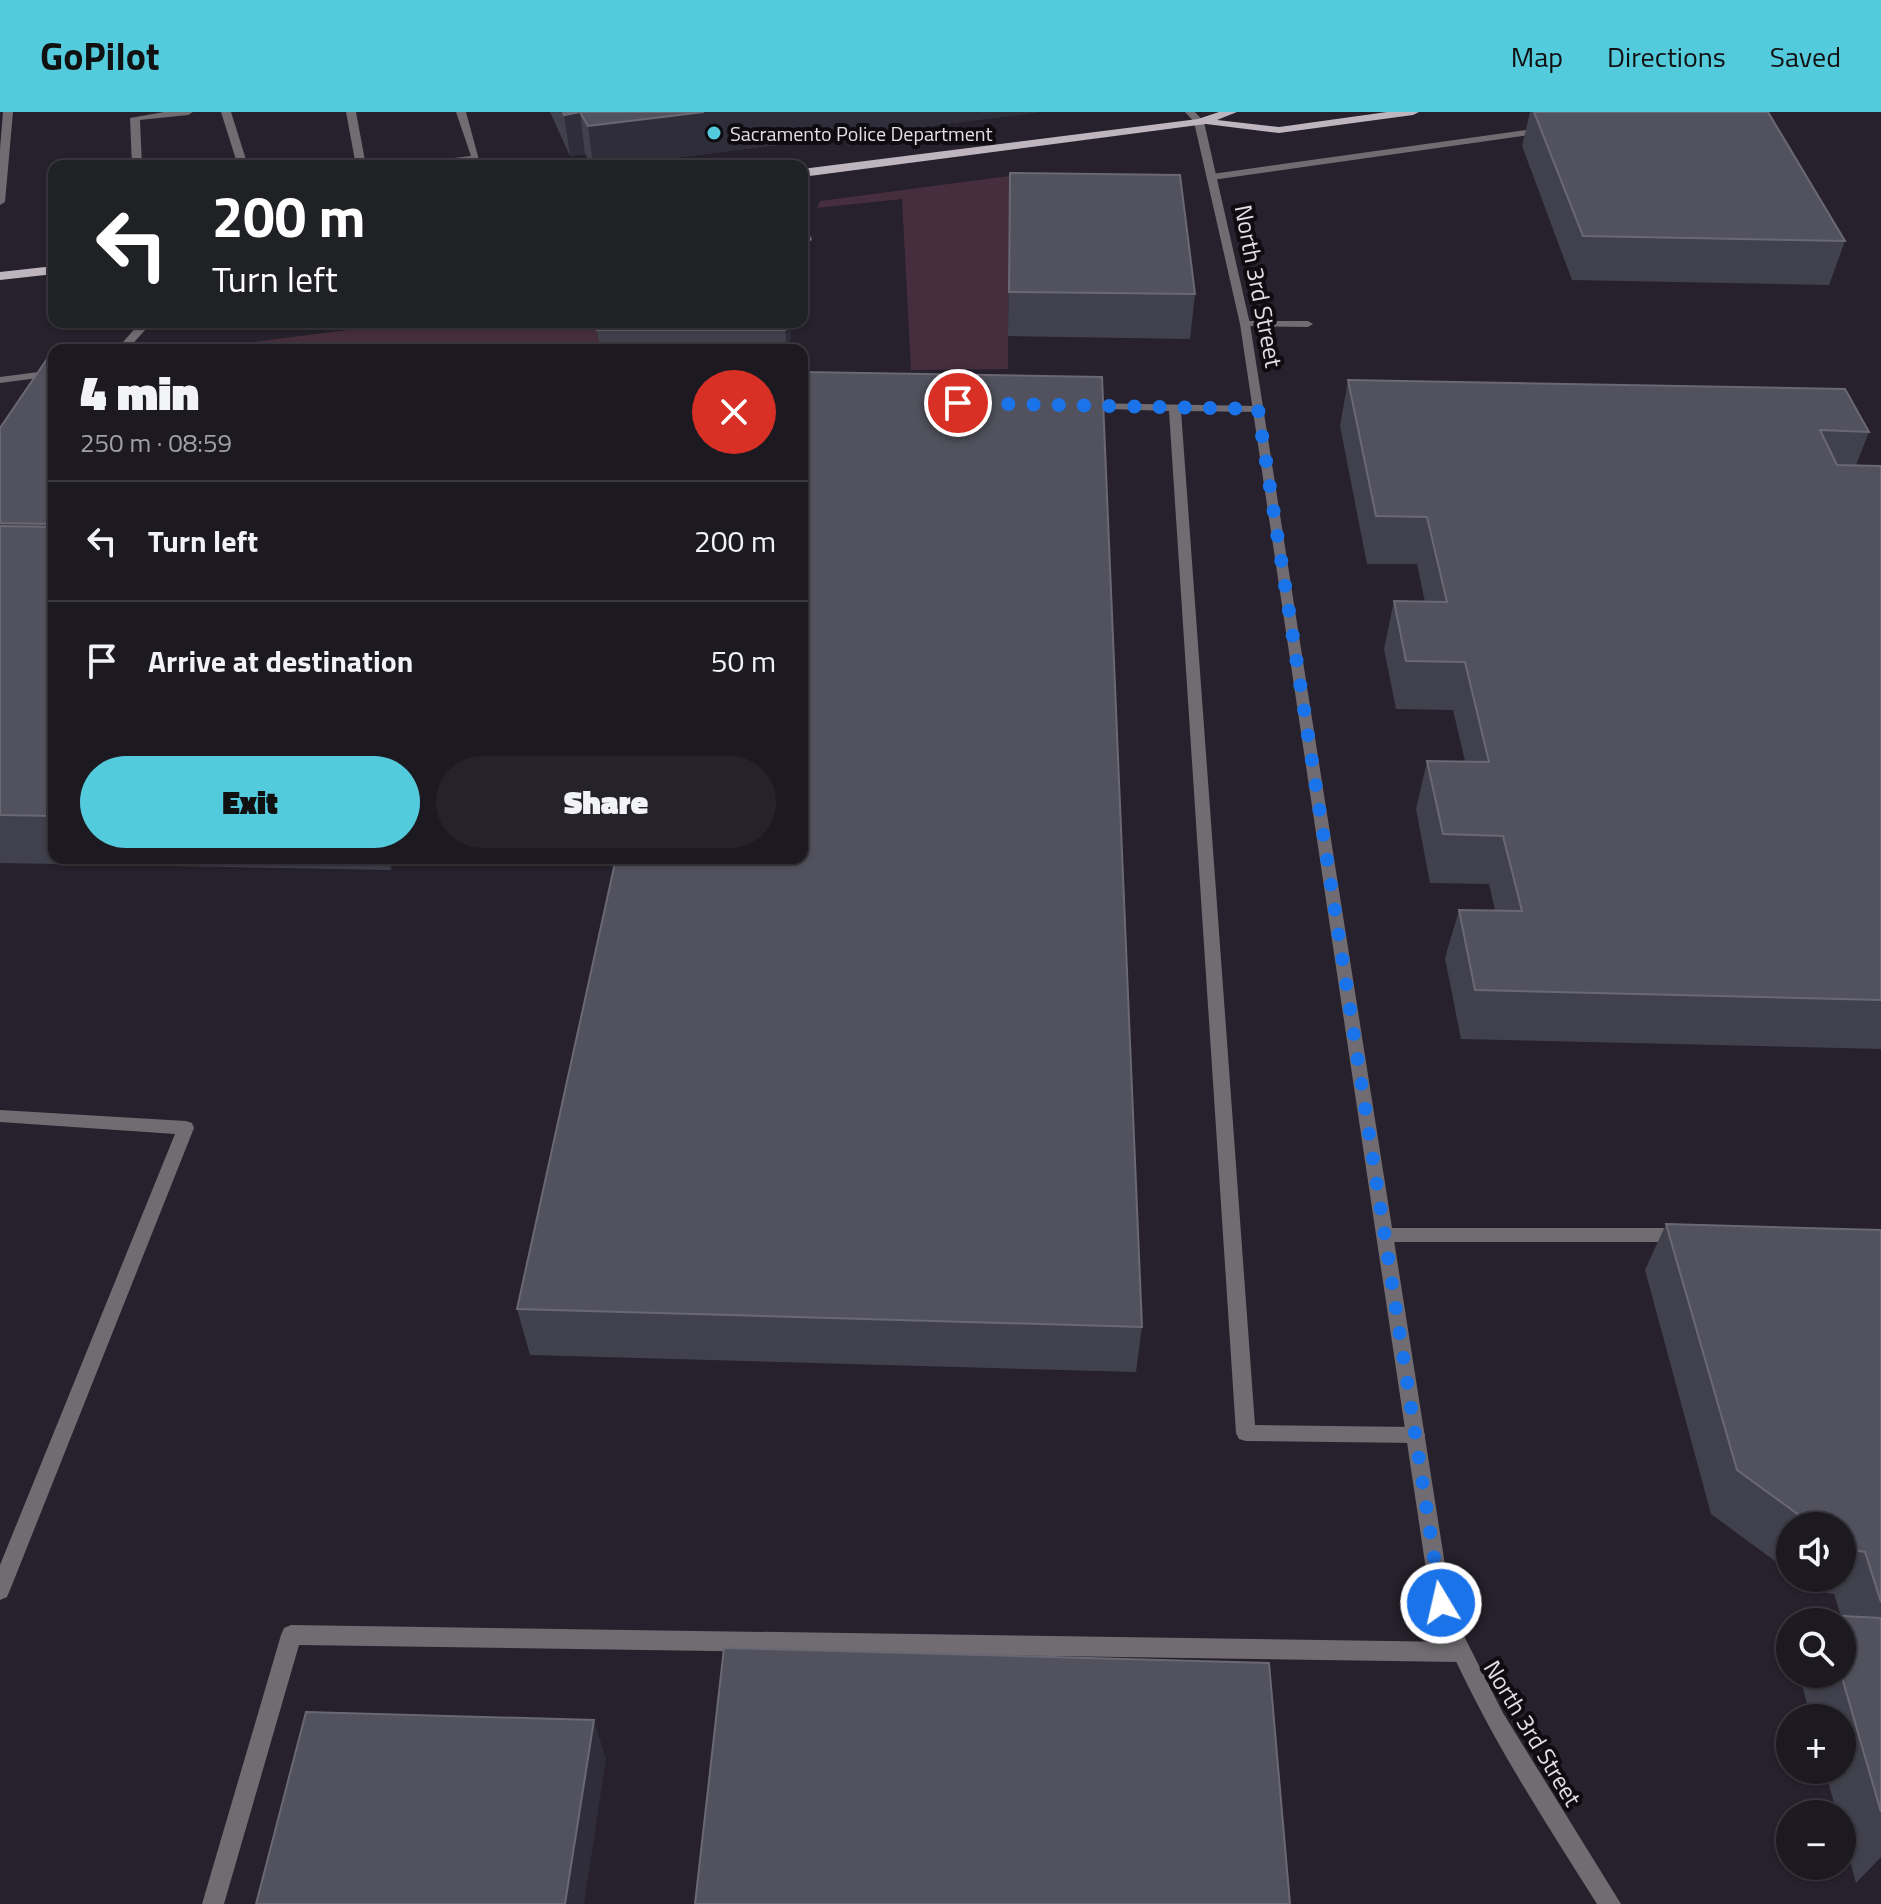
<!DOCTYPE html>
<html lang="en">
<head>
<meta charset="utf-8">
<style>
  :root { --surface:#1c1921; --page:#25222a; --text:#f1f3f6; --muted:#a0a0a5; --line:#3a383f; --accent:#54cadd }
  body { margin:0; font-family:"Titillium Web",sans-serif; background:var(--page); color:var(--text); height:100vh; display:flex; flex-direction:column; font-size:30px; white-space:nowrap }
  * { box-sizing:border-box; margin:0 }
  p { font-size:26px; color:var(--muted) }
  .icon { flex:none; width:44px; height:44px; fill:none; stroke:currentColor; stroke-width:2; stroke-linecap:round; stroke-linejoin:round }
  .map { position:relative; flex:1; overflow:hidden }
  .sheet { position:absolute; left:48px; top:232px; width:760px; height:520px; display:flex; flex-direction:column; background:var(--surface); border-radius:16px; box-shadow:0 2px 6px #0004,0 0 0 2px var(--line) }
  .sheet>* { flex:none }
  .hud { position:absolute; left:48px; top:48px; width:760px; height:168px; border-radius:16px; box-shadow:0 2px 6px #0004,0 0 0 2px var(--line); background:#202124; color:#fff; overflow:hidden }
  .fabs { position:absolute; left:1776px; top:1400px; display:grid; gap:16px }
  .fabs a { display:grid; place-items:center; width:80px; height:80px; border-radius:50%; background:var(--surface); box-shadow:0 2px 6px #0004,0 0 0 2px var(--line); font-size:40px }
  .pin { position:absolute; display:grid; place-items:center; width:68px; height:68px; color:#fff; margin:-34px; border:4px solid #fff; border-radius:50%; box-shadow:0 2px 8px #0007 }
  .me { position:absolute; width:88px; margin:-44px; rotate:351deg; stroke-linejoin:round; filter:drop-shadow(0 0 6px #0008) }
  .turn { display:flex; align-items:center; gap:28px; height:168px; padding:0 32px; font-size:36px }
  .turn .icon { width:104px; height:104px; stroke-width:2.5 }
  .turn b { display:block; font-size:56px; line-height:68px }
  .round { display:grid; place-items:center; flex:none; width:84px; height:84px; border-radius:42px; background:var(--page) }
  .summary { display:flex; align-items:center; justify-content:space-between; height:136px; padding:0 32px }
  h1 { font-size:48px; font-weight:800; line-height:60px }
  .cta { display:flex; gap:16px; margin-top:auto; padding:16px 32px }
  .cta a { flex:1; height:92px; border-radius:48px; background:var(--accent); color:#111; font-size:32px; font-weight:800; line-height:92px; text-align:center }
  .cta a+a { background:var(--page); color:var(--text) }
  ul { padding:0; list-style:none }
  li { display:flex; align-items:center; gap:24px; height:120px; padding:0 32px; border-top:2px solid var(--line) }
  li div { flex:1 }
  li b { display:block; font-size:30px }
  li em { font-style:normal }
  header { display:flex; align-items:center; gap:48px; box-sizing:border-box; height:112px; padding:0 40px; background:var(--accent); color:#111 }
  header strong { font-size:38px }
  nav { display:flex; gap:44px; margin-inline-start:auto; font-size:28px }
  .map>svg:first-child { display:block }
  .green { fill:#472e3e }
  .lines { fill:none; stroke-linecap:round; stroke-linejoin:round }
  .lane { fill:#706c71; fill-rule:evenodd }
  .street { fill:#706c71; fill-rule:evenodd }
  .primary { fill:#beb5bf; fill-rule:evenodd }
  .wall { fill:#41414d }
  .shaded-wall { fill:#2f2d39 }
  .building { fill:#52525e; stroke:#696873; stroke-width:2 }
  .route { stroke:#1a73e8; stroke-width:14; stroke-dasharray:0 25.2 }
  .poi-dot { fill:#54cadd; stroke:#0e0c11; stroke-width:3 }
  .labels { text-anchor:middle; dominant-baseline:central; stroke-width:8; stroke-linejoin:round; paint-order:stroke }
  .far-poi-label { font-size:20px; fill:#e1dee5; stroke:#0e0c11; text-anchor:start }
  .street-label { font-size:24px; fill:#e1dee5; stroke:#0e0c11 }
</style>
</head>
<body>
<header>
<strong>GoPilot</strong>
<nav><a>Map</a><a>Directions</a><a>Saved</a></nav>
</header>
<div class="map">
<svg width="1881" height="1792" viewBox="0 0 1881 1792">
  <rect width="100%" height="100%" fill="#26212c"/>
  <g class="green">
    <path d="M1009,64L1008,257L911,258L902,87L817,96L820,89Z"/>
    <path d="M408,210H612L606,238H246V231Z"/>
  </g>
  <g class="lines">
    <g class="lane">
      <path d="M164,0H193L188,3L140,8L142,54H132L130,6Z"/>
      <path d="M221,0H231L248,54H238Z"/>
      <path d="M346,0H356L366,54H356Z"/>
      <path d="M456,0H466L479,48L434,54H406L411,51L471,44Z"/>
      <path d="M1185,0H1195L1204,10L1196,12Z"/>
      <path d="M1547,15L1550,16V20L1212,68L1207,65L1212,62Z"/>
      <path d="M802,115L806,116L812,127L811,129L802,127Z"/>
      <path d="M1245,209H1308L1313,212L1308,215L1241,214V210Z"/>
      <path d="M148,210H175L146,217L127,238H116L139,212Z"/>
      <path d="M54,258V264L0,271V265Z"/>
      <path d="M1084,291L1258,294L1264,297L1258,300L1181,299L1255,1313L1415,1315L1422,1317L1425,1323L1422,1329L1415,1331L1246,1329L1239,1327L1236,1321L1169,299L1080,296L1078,294Z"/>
      <path d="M0,998L186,1009L192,1011L194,1016L10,1478L7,1485L0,1488V1453L175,1022L0,1010Z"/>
      <path d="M1385,1116H1683L1689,1118L1692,1123L1689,1128L1683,1130H1385L1379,1128L1376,1123L1379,1118Z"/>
      <path d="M291,1513L1458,1530L1465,1533L1468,1540L1465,1547L1458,1550L299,1533L224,1792H202L281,1523L284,1516Z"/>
    </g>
    <g class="street">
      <path d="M3,0H13L5,90L0,93V37Z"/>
      <path d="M1199,7L1204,10L1250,212L1451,1491L1466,1528L1503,1601L1621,1792H1597C1535,1694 1473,1599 1431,1491L1240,212L1194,10Z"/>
    </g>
    <g class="primary">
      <path d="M1219,0H1237L1217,8L1279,15L1387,0H1419L1413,3L1279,21L1206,12L802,65V57L1198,7Z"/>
      <path d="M54,154V162L0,168V160Z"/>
    </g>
  </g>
  <g class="wall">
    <path d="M550,0H1039L609,54H592L585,42L570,44Z"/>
    <path d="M1530,0H1768L1845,129L1829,173L1572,168L1522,34Z"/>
    <path d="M1010,61L1195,182L1190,227L1008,224Z"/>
    <path d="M792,210L789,238H600L597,218Z"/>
    <path d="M54,247V746H395L391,758L0,751V316Z"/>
    <path d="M1348,268L1869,320L1856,353L1881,354V937L1461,927L1445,846L1459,798H1495L1489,772L1430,771L1416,697L1427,649H1465L1453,598L1396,597L1384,537L1394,489L1425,490L1417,452H1367L1340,314Z"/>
    <path d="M1666,1112L1881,1118V1745L1856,1771L1842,1720V1702H1837L1825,1658H1842V1606H1811L1799,1562H1842V1510H1819L1824,1503L1841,1504L1834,1482L1816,1479L1798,1466H1842V1414H1790V1460L1711,1402L1645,1158Z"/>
    <path d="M517,1197L1142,1215L1136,1260L530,1243Z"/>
  </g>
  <g class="shaded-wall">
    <path d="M580,0L585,42L570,44L564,3Z"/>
    <path d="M704,0H1039L609,54H593L588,14Z"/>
    <path d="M786,210H792L789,238H787L785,218Z"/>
    <path d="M387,746H395L391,758Z"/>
    <path d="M594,1608L606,1647L584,1792H565Z"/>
  </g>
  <g class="building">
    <path d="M563,0H704L588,14L580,0L564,3Z"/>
    <path d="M1534,0H1768L1845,129L1583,124Z"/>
    <path d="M1010,61L1180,63L1195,182L1009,180Z"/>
    <path d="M599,210H786L785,218H597Z"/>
    <path d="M47,247H54V412L0,411V316Z"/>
    <path d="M802,260L1102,265L1142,1215L517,1197L616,746H802Z"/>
    <path d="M1348,268L1845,277L1869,320L1820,318L1837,353L1881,354V888L1475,878L1459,798L1522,799L1503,724L1443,722L1427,649L1489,650L1465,550L1406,549L1394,489L1447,490L1427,405L1376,404Z"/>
    <path d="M0,414L54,415V704L0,703Z"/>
    <path d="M1666,1112L1881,1118V1490L1865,1440L1846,1437L1842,1434V1414H1814L1737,1358Z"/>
    <path d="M1824,1503L1881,1506V1700L1841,1562L1842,1510H1826Z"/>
    <path d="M724,1536L1269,1551L1290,1792H695Z"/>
    <path d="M306,1600L594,1608L565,1792H256Z"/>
  </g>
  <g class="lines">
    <path class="route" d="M958,291L1258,297L1441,1491"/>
  </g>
  <circle class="poi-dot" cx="714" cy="21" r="8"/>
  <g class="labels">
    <g class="far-poi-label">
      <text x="730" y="21">Sacramento Police Department</text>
    </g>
    <g class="street-label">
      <text transform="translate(1259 174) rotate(79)">North 3rd Street</text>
      <text transform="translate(1533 1621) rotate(59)">North 3rd Street</text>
    </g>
  </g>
</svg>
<div class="fabs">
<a><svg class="icon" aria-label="sound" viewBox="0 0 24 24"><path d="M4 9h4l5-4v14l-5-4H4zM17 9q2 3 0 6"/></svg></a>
<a><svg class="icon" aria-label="search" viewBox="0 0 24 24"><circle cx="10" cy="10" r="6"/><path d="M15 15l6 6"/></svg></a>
<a>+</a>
<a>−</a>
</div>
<div class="pin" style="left:958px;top:291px;background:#d93025"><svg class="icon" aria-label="arrive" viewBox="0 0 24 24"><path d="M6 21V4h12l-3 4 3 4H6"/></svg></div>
<svg class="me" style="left:1441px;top:1491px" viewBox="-20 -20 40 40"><circle r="17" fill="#1a73e8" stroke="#fff" stroke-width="3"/><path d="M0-11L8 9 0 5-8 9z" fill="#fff"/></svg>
<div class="hud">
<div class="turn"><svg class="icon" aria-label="left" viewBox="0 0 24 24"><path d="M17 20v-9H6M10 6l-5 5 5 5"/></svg><div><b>200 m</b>Turn left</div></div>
</div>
<section class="sheet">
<div class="summary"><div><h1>4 min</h1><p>250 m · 08:59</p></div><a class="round" style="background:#d93025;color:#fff"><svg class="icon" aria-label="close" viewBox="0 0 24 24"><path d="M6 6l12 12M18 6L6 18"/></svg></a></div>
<ul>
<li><svg class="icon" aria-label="left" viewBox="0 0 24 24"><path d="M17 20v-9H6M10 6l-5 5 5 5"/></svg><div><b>Turn left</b></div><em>200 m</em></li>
<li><svg class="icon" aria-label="arrive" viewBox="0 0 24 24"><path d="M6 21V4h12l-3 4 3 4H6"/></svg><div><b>Arrive at destination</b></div><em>50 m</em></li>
</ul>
<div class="cta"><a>Exit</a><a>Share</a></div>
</section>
</div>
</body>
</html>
